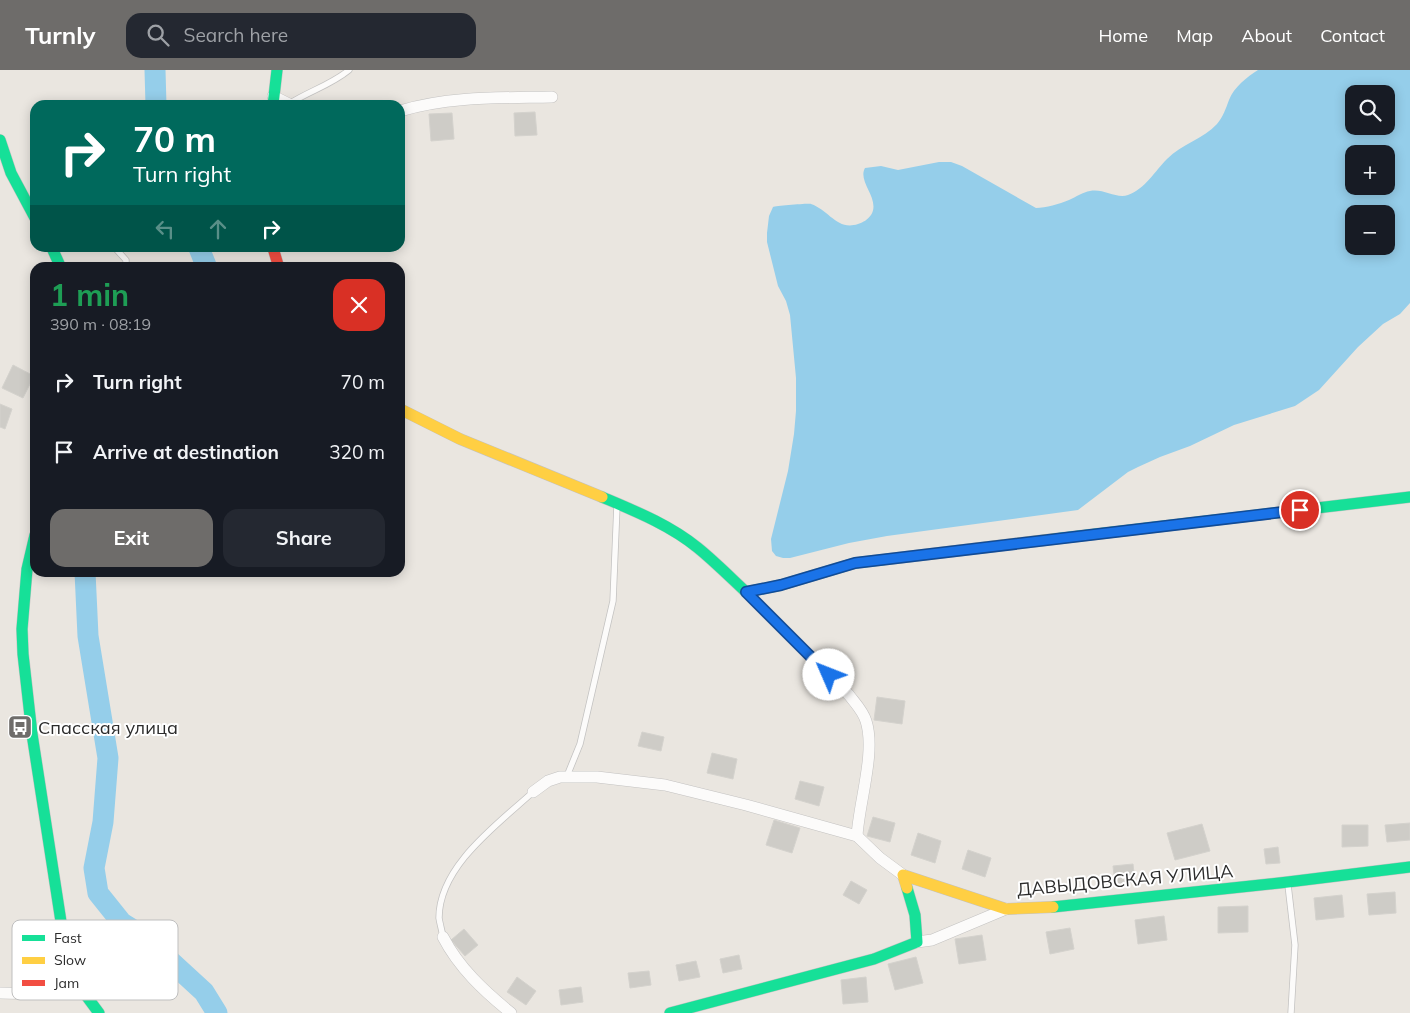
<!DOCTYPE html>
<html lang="en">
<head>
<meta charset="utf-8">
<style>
  :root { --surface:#171b24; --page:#242831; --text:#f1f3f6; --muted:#9ea1a6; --accent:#6e6c6a }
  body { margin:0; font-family:Mulish,sans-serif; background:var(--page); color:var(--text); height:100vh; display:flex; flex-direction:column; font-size:19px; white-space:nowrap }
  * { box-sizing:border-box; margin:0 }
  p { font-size:16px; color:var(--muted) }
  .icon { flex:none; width:28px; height:28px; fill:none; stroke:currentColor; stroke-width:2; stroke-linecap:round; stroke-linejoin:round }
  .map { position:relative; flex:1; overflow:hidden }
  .details { position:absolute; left:30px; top:192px; width:375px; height:315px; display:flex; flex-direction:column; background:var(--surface); border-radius:15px; box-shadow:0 2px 12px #0003 }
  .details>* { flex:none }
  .top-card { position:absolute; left:30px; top:30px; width:375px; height:152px; border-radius:15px; box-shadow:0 2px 12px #0003; background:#00695c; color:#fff; overflow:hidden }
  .fabs { position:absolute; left:1345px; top:15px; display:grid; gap:10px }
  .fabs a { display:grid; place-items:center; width:50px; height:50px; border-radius:10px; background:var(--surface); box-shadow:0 2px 12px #0003; font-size:25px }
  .pin { position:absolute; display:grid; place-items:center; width:42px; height:42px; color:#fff; margin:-21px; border:2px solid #fff; border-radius:50%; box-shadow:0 1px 5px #0007 }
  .me { position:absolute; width:55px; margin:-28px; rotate:314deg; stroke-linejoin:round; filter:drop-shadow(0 0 4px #0008) }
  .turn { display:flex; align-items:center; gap:18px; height:105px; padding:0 20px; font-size:22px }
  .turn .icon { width:65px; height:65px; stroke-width:2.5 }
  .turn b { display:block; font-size:35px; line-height:42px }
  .lanes { display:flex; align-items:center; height:48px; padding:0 20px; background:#0003; justify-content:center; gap:25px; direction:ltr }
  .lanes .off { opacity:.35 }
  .round { display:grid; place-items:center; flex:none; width:52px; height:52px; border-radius:15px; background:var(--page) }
  .head { display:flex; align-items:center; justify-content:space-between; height:85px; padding:0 20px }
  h1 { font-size:30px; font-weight:700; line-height:38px; color:#1e9e55 }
  .button { display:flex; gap:10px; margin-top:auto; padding:10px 20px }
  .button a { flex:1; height:58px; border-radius:15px; background:var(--accent); color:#fff; font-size:20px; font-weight:700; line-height:58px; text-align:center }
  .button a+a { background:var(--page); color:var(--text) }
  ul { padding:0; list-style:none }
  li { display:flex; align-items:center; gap:15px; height:70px; padding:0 20px }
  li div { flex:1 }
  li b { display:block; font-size:19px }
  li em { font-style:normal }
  header { display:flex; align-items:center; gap:30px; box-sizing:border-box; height:70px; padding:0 25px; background:var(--accent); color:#fff }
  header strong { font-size:24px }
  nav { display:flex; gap:28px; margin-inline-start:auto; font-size:18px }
  .search { width:350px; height:45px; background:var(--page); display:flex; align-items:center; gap:12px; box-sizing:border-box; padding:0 18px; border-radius:15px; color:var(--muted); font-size:19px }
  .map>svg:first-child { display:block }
  .water { fill:#95ceea; fill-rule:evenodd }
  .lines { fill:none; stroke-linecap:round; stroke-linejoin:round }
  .river { stroke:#95ceea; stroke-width:21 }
  .building { fill:#ceccc7; stroke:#d4d2cd }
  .lane-casing { stroke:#c3c2c1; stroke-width:7 }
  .street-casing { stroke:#c3c2c1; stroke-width:12 }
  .fast-casing { stroke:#c3c2c1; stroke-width:12 }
  .slow-casing { stroke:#c3c2c1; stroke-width:12 }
  .jam-casing { stroke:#c3c2c1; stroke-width:12 }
  .lane { stroke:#fcfbfa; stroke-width:5.5 }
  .street { stroke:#fcfbfa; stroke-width:11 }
  .fast { stroke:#16e098; stroke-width:11 }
  .slow { stroke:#ffcf43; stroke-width:11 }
  .jam { stroke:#f24e42; stroke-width:11 }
  .route-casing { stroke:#114b97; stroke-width:12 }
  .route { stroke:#1a73e8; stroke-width:9 }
  .labels { text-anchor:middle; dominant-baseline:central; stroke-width:4; stroke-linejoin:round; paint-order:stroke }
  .poi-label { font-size:18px; fill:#2b2b2b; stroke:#fff; text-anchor:start }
  .street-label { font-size:18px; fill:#2b2b2b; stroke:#fff }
  .key { fill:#fff; stroke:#bfbfbf; stroke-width:1 }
  .key-label { font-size:14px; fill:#2b2b2b }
</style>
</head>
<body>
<header>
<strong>Turnly</strong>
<div class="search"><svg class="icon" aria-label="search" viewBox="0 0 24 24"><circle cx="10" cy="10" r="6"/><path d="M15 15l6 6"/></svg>Search here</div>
<nav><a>Home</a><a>Map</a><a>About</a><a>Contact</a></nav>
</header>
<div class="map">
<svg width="1410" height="943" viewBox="0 0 1410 943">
  <rect width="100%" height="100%" fill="#eae6e0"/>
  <path class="water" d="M1258,0H1410V233L1400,244L1383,254L1358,277L1319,320L1295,336L1234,355L1190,376L1160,387L1138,397L1128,402L1078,440L887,466L849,473L790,488H783L776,486L772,481L771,469L788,401L794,364L796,341V308L790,245L786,231L778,216L767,172V163L769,146L773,137C776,136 809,133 811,134C829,140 837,161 858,154C864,152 867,150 871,145C881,129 857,112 865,98L881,96L898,100L939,92H951L962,96L1036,138C1046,138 1059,134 1069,130C1076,127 1083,122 1090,121C1103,118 1116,129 1128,125C1145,119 1155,101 1167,89C1182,74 1203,69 1217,54C1223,47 1226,38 1229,30C1234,17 1247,7 1258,0ZM1354,24H1386V56H1354ZM1354,84H1386V116H1354ZM1354,144H1386V176H1354Z"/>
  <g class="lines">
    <g class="river">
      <path d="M155,0L156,35"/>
      <path d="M199,178L207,198"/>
      <path d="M85,502L88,566L108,688L103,752L94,798L98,823L122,853L143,866L204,922L217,943"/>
    </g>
  </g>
  <g class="building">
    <path d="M535,42L537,65L515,66L514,43Z"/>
    <path d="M452,43L454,69L431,71L429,44Z"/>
    <path d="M13,295L34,306L23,328L2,318Z"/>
    <path d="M0,334L12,339L5,359L0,357Z"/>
    <path d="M877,627L905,631L902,654L874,650Z"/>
    <path d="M642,662L664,667L661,681L638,676Z"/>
    <path d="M712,683L737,689L733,709L707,703Z"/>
    <path d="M800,711L824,717L819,736L795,729Z"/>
    <path d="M873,747L895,753L890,772L867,766Z"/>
    <path d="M774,750L800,758L792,783L766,775Z"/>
    <path d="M1410,753V770L1387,772L1385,755Z"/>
    <path d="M1202,754L1210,781L1175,790L1167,763Z"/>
    <path d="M1342,755H1368V776L1342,777Z"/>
    <path d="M918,763L941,771L935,793L911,785Z"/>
    <path d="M1278,777L1280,793L1266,794L1264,779Z"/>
    <path d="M968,780L991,788L985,807L962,799Z"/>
    <path d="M1133,794L1135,812L1115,814L1113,796Z"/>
    <path d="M851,811L867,820L859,834L843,825Z"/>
    <path d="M1395,822L1396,843L1369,845L1367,824Z"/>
    <path d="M1342,825L1344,847L1316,850L1314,828Z"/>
    <path d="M1248,836V862L1218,863V837Z"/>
    <path d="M1164,846L1167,870L1138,874L1135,850Z"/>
    <path d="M1070,858L1074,879L1050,884L1046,862Z"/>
    <path d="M464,859L478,875L465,886L451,870Z"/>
    <path d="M982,865L986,890L959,894L955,869Z"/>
    <path d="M739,885L742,899L723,903L720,889Z"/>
    <path d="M916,887L923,913L895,920L888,894Z"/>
    <path d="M696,891L700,907L679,911L676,895Z"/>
    <path d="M649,901L651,915L630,918L628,903Z"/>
    <path d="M517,907L536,921L526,935L507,922Z"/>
    <path d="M866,907L868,932L843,934L841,910Z"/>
    <path d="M581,917L583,932L561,935L559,920Z"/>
  </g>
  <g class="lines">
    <defs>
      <g id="lane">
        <path d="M289,34C309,21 331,15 349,0"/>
        <path d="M115,178L126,190V198"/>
        <path d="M567,706L580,674L613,531L617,435"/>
        <path d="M1288,815L1295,875L1291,943"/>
        <path d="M443,867C442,861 440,854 439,848C439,796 498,754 533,722"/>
      </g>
      <g id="street">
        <path d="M273,26L291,35"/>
        <path d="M400,41C450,26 501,28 552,27"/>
        <path d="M746,522L849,625C855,633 863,641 866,651C876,682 859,732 857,766"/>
        <path d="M533,722L548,711L560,707H597L665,715L746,735L857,766L880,788L903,805"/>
        <path d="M443,867C459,898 484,921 511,943"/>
        <path d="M917,872L932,870L1006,839"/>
        <path d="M0,923L40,924L79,916"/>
      </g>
      <g id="fast">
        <path d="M273,35L277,0"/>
        <path d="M0,70L11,103L35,148"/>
        <path d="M52,178L61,198"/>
        <path d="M602,427C635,441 670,455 698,478C714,491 730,507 746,522L781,515L855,493L889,489"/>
        <path d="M35,465L27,499L22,559L23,584L32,664L64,871L79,916L99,943"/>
        <path d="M1054,469L1410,427"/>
        <path d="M1053,837L1288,812L1410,797"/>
        <path d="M670,943L874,889L917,872L915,845L907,818"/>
      </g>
      <g id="slow">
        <path d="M400,339L460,369L602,427"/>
        <path d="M889,489L1054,469"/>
        <path d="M907,818L903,805L1006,839L1053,837"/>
      </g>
      <path id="jam" d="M273,178L279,198"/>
    </defs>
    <use href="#lane" class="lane-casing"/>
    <use href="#street" class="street-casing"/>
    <use href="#fast" class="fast-casing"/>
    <use href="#slow" class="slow-casing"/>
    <use href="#jam" class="jam-casing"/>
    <use href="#lane" class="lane"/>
    <use href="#street" class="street"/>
    <use href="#fast" class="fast"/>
    <use href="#slow" class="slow"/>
    <use href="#jam" class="jam"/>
  </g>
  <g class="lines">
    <defs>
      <path id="route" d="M829,605L746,522L781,515L855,493L1300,440"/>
    </defs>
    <use href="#route" class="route-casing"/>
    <use href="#route" class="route"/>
  </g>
  <defs>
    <symbol id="bus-square" viewBox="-11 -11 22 22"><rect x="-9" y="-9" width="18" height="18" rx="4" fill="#6e6c6a" stroke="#fff"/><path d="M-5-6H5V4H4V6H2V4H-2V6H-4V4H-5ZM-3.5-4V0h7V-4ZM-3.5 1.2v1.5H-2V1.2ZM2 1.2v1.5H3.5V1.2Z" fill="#fff"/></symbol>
  </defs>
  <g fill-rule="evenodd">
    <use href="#bus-square" x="6" y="643" width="28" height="28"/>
  </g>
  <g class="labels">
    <g class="poi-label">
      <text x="38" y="657">Спасская улица</text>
    </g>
    <g class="street-label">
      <text transform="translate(1125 810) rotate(-5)">ДАВЫДОВСКАЯ УЛИЦА</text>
    </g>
  </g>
  <rect x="12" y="850" width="166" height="80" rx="8" class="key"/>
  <rect x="22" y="865" width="23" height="6" fill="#16e098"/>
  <rect x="22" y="887" width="23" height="7" fill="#ffcf43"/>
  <rect x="22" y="910" width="23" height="6" fill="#f24e42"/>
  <g class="key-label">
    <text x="54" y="873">Fast</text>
    <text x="54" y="895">Slow</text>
    <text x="54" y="918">Jam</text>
  </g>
</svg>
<div class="fabs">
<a><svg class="icon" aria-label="search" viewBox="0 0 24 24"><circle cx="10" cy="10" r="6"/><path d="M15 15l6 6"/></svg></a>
<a>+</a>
<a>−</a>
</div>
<div class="pin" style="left:1300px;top:440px;background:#d93025"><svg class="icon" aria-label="arrive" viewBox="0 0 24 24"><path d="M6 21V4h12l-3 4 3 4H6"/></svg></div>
<svg class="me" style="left:829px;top:605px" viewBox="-20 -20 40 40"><circle r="19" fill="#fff"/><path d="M0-13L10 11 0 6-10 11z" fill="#1a73e8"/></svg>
<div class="top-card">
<div class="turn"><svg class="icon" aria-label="right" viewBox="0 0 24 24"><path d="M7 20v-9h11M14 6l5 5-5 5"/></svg><div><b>70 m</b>Turn right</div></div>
<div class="lanes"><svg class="icon off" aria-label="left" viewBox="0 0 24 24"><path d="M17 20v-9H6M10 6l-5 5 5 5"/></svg><svg class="icon off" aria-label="ahead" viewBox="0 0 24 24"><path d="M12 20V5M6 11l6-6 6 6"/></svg><svg class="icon" aria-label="right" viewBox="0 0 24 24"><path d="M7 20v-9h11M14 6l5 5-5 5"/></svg></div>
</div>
<section class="details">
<div class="head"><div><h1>1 min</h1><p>390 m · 08:19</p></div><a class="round" style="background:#d93025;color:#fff"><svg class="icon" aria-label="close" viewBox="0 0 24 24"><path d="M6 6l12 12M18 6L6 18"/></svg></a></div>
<ul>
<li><svg class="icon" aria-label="right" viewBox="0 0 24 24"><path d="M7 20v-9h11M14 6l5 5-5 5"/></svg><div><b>Turn right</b></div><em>70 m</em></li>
<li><svg class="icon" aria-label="arrive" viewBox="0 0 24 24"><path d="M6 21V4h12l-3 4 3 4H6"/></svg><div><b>Arrive at destination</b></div><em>320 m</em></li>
</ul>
<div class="button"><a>Exit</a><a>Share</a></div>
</section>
</div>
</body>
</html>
